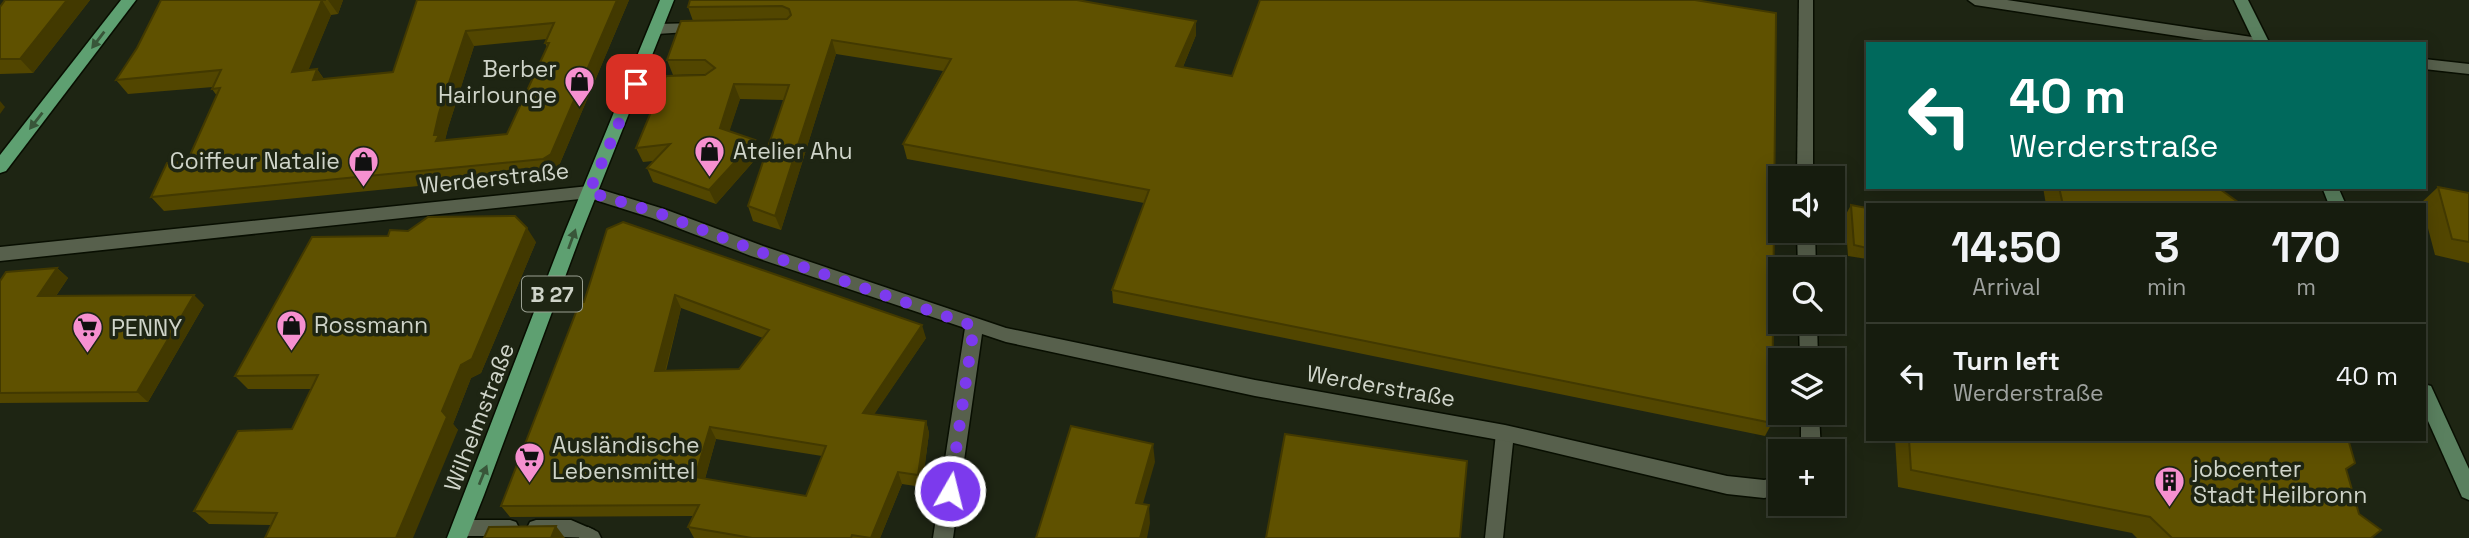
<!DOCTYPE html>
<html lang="en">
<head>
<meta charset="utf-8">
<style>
  :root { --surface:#161c0e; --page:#23291c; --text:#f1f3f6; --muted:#9ea19e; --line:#353a2e }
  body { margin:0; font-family:"Space Grotesk",sans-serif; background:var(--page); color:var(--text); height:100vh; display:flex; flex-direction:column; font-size:26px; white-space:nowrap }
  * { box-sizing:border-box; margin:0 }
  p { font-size:23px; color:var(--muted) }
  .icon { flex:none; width:38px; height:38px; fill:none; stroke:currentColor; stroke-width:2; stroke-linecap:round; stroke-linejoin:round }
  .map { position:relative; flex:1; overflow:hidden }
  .panel { position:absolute; left:1866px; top:203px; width:560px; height:238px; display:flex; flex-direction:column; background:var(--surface); border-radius:0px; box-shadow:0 4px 18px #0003,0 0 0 2px var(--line) }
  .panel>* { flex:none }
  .guide { position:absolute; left:1866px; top:42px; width:560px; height:147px; border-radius:0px; box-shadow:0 4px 18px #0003,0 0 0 2px var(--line); background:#00695c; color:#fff; overflow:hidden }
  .fabs { position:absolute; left:1768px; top:166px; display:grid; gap:14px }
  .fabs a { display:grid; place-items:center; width:77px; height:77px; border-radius:0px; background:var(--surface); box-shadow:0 4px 18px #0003,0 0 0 2px var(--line); font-size:35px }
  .pin { position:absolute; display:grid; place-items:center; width:60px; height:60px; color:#fff; margin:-30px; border-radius:14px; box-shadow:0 4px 10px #0006 }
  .me { position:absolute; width:77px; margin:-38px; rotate:8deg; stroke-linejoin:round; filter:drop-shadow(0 0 5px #0008) }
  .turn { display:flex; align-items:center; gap:24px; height:147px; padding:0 28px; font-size:32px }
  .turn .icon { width:91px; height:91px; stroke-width:2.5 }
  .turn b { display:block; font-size:49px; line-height:60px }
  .eta { display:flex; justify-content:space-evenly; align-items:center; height:119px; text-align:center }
  .eta b { font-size:42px; font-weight:800; line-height:49px }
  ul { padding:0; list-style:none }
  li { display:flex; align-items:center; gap:21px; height:105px; padding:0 28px; border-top:2px solid var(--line) }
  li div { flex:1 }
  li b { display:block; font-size:26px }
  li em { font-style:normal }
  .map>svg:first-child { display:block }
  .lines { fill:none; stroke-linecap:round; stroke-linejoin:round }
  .lane-casing { stroke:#080e01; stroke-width:3 }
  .street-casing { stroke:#080e01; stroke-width:3 }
  .secondary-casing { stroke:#080e01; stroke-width:3 }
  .primary-casing { stroke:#080e01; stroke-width:3 }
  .lane { fill:#57604c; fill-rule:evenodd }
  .street { fill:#57604c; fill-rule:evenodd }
  .secondary { fill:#5a805f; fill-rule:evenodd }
  .primary { fill:#5ea071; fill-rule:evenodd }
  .wall { fill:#524600; fill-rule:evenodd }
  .shaded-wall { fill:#423900 }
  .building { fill:#5f5100; stroke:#423900; stroke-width:2; fill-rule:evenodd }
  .oneway { fill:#385639 }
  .route { stroke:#7c3aed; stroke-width:12; stroke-dasharray:0 21.6 }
  .labels { text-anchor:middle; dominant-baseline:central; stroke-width:7; stroke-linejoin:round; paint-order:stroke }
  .shield { fill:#1e2513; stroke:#9aa092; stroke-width:2 }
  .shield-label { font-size:21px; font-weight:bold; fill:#cfd4c9 }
  .poi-label { font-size:23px; fill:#cfd4c9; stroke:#1e2513; text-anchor:start }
  .street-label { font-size:23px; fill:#cfd4c9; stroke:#1e2513 }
</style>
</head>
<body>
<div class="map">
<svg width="2469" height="538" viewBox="0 0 2469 538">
  <rect width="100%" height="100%" fill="#1e2513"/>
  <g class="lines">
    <defs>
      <g id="lane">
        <path d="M698,23L703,25L705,28L703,31L657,34L650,29L657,24Z"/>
        <path d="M683,78L688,80L690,83L688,86L636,89L629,84L636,79Z"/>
        <path d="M1505,426L1511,428L1514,433L1503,538H1485L1496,433L1499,428Z"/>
        <path d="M462,520H510L516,522L519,528L516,534L510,536H462L456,534L453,528L456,522Z"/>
        <path d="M536,520H571L594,530L597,536L596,538L536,536L530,534L527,528L530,522Z"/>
      </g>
      <g id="street">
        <path d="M1799,0H1813V178H1797Z"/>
        <path d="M1968,0H2007L2265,39L2272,44H2230L1975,5Z"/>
        <path d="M2424,59L2469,64V74L2424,69Z"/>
        <path d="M589,186L664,209L763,246L1006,328L1255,380L1505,425L1727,476L1764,480L1780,477V495L1764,498L1727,494L1505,441L1255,396L1006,342L982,334L953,538H933L965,328L751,256L652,218L589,198L0,261V247Z"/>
        <path d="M1797,231H1815L1816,270H1798Z"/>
        <path d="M1799,322H1817L1818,360H1800Z"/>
        <path d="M1801,413H1819L1821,452H1801Z"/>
        <path d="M588,527L598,532L601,538H579L581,530Z"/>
      </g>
      <g id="secondary">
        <path d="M2234,0H2248L2270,44H2255Z"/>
        <path d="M2322,187H2338L2346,205H2329Z"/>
        <path d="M2424,384L2431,386L2469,469V500L2462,497L2424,412Z"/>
      </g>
      <g id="primary">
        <path d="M121,0H136L6,171L0,173V155Z"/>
        <path d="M660,0H674L581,234L484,495L467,538H447L564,234Z"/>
      </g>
    </defs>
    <use href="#lane" class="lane-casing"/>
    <use href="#street" class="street-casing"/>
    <use href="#secondary" class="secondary-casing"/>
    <use href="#primary" class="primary-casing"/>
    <use href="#lane" class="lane"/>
    <use href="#street" class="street"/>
    <use href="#secondary" class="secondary"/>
    <use href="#primary" class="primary"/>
  </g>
  <g class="wall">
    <path d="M5,0H90L33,73L0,74V7Z"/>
    <path d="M161,0H343L338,14L331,15L308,70L317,69L324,79L393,72L417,0H629L558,168L551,173L164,211L151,197L187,162L217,96L212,89L213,87L128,94L116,80L137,48ZM547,39L545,43L547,47L507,134L445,140L448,128L474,46Z"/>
    <path d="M1080,0L1196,35L1183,67L1772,423L1765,436L1113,303L1112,290L1144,203L907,159L903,144L943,71L836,54L781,230L753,221L748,206L784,100L740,99L729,131L760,154L716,204L653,182L647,168L653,161L643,162L636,148L706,74L673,75L667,60L693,21L688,7Z"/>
    <path d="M2043,187H2217L2242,205H2046Z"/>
    <path d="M2438,187L2469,193V263L2435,255L2424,213V205H2422L2421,203Z"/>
    <path d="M1851,205L1867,208V259L1848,256L1845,216Z"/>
    <path d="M623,222L926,338L874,414L926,421L929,433L922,487L902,484L880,538H694L688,527L693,516L510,517L501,506L584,302ZM681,308L763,338L739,369L666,371ZM716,439L822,456L806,496L705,479Z"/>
    <path d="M536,242L481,373L471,378L453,424L458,430L271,525L209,524L194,511L292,429L311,389H248L235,376Z"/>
    <path d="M57,268L68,278L56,296L204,305L148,402L0,403V281Z"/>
    <path d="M1895,439H2348L2355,463L2346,470L2359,514L2371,538H2137L2132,533L1898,487Z"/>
  </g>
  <g class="shaded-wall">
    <path d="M67,0H90L33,73L20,59Z"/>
    <path d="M322,0L331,15L302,86L292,72Z"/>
    <path d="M328,0H343L338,14Z"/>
    <path d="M617,0H629L558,168L551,173L543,159Z"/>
    <path d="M1196,21V35L1177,81L1176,66Z"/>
    <path d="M466,31L474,46L448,128L444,144L446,155L434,135L439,113Z"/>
    <path d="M832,40L836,54L781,230L775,216Z"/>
    <path d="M317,69L327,84L313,80Z"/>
    <path d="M734,84L740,99L726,142L720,128Z"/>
    <path d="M0,101L5,107L0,114Z"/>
    <path d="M755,140L760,154L716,204L709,190Z"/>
    <path d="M527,228L536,242L481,373L471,378L453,424L458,430L413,538H396L442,411L461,365Z"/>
    <path d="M57,268L68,278L49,306L38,296Z"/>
    <path d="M194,295L204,305L148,402L137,392Z"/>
    <path d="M675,295L681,308L662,383L655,371Z"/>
    <path d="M922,325L926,338L867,425L863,413Z"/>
    <path d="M926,421L929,433L922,487L918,475Z"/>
    <path d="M710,427L716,439L702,489L695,477Z"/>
    <path d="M1153,444L1155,462L1138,521L1136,503Z"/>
    <path d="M898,472L902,484L880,538H871Z"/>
    <path d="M1149,505L1150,523L1147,538H1140Z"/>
    <path d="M556,526L565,538H551Z"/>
  </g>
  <g class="building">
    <path d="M5,0H67L20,59H0V7Z"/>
    <path d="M161,0H326H322L292,72L317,69L313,80L393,72L417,0H617L551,154L543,159L151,197L167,163L187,162L220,88L212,89L221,70L116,80L137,48ZM554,23L545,43H549L507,134L436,141L439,135H434L439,113L466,31Z"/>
    <path d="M690,0H1077L1196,21L1176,66L1232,76L1260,0H1695L1776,13L1772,423L1112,290L1149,190L903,144L951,59L832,40L775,216L748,206L789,85L734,84L720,128L755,140L709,190L647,168L670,144L636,148L666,76L705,75L715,68L705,60H667L681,21L787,19L791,15L789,9L782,6L688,7Z"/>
    <path d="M2059,187H2217L2242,205H2063Z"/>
    <path d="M2438,187L2469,193V242L2452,239Z"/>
    <path d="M1851,205L1867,208V248L1854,245Z"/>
    <path d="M515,216L527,228L472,359L461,365L442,411L447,417L396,538H265L277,513L194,511L238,431L292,429L318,375L235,376L312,237L388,236L390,230L408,231L428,217Z"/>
    <path d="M623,222L922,325L863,413L926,421L918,475L898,472L871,538L852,535L851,538H752L688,527L699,505L501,506L580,302H584L607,229ZM675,295L769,330L739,369L655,371ZM710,427L826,446L806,496L695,477Z"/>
    <path d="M57,268L38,296L194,295L137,392L0,393V281L6,272Z"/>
    <path d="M1071,426L1153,444L1136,503L1149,505L1140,538H1036Z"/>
    <path d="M1285,434L1467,461L1460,538H1266Z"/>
    <path d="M1909,439H2348L2355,463L2346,469L2359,514L2381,530L2371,538H2172L2150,517L1911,470Z"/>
    <path d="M556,526L551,538H484L489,527Z"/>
  </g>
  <defs><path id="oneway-solid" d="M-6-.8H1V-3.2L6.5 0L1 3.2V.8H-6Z" transform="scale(1.75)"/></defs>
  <g class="oneway">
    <use href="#oneway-solid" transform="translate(98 40) rotate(127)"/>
    <use href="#oneway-solid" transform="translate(36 121) rotate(128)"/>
    <use href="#oneway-solid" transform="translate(572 239) rotate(-70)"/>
    <use href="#oneway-solid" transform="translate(483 475) rotate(-68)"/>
  </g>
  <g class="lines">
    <path class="route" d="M636,84L589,192L658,213L757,251L974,326L950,491"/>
  </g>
  <defs>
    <symbol id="shop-pin" viewBox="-11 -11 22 30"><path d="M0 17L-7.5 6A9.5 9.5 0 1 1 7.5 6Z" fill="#f690d0" stroke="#1e2513"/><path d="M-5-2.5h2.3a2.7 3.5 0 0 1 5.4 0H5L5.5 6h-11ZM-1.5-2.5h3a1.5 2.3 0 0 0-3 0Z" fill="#111"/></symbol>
    <symbol id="supermarket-pin" viewBox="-11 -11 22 30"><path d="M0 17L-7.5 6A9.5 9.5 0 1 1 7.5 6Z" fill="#f690d0" stroke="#1e2513"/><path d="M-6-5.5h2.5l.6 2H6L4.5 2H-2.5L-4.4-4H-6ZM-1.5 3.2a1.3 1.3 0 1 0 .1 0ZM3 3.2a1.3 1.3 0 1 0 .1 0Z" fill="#111"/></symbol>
    <symbol id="building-pin" viewBox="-11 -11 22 30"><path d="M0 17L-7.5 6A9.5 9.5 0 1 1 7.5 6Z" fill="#f690d0" stroke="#1e2513"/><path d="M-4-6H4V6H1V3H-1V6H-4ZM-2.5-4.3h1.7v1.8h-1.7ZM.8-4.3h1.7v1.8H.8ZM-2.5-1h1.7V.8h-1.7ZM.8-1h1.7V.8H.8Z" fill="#111"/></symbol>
  </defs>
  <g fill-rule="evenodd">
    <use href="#shop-pin" x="562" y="64" width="35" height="47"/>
    <use href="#shop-pin" x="692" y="134" width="35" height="47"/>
    <use href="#shop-pin" x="346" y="144" width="35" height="47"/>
    <use href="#shop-pin" x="274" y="308" width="35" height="47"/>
    <use href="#supermarket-pin" x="70" y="310" width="35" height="47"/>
    <use href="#supermarket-pin" x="512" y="440" width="35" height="47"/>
    <use href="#building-pin" x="2152" y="464" width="35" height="47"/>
  </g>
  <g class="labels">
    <rect class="shield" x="522" y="276.5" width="60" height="35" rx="5"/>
    <g class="shield-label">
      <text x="552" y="294">B 27</text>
    </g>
    <g class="poi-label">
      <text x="557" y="69" text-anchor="end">Berber<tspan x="557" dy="26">Hairlounge</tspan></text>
      <text x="733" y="151">Atelier Ahu</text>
      <text x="340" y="161" text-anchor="end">Coiffeur Natalie</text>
      <text x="314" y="325">Rossmann</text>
      <text x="111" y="328">PENNY</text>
      <text x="552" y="445">Ausländische<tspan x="552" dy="26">Lebensmittel</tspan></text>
      <text x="2193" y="469">jobcenter<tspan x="2193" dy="26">Stadt Heilbronn</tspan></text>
    </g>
    <g class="street-label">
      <text transform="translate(494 178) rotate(-6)">Werderstraße</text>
      <text transform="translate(1381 386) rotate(10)">Werderstraße</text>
      <text transform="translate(479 417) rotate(-69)">Wilhelmstraße</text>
    </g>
  </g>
</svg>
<div class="fabs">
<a><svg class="icon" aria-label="sound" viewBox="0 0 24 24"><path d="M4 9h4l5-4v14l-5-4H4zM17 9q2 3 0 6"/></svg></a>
<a><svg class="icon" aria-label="search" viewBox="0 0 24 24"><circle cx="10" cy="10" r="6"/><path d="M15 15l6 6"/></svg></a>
<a><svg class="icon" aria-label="layers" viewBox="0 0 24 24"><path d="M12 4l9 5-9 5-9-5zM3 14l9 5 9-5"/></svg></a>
<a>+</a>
</div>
<div class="pin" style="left:636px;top:84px;background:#d93025"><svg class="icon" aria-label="arrive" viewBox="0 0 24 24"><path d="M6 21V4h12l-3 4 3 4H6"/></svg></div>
<svg class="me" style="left:950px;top:491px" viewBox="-20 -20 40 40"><circle r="17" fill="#7c3aed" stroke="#fff" stroke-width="3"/><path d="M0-11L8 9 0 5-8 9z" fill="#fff"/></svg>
<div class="guide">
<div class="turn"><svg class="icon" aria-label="left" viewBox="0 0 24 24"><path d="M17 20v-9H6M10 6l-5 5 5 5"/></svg><div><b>40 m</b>Werderstraße</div></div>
</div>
<section class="panel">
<div class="eta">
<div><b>14:50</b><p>Arrival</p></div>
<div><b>3</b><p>min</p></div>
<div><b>170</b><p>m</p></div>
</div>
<ul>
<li><svg class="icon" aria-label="left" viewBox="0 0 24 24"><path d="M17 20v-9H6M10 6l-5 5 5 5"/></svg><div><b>Turn left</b><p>Werderstraße</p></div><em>40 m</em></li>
</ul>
</section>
</div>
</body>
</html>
